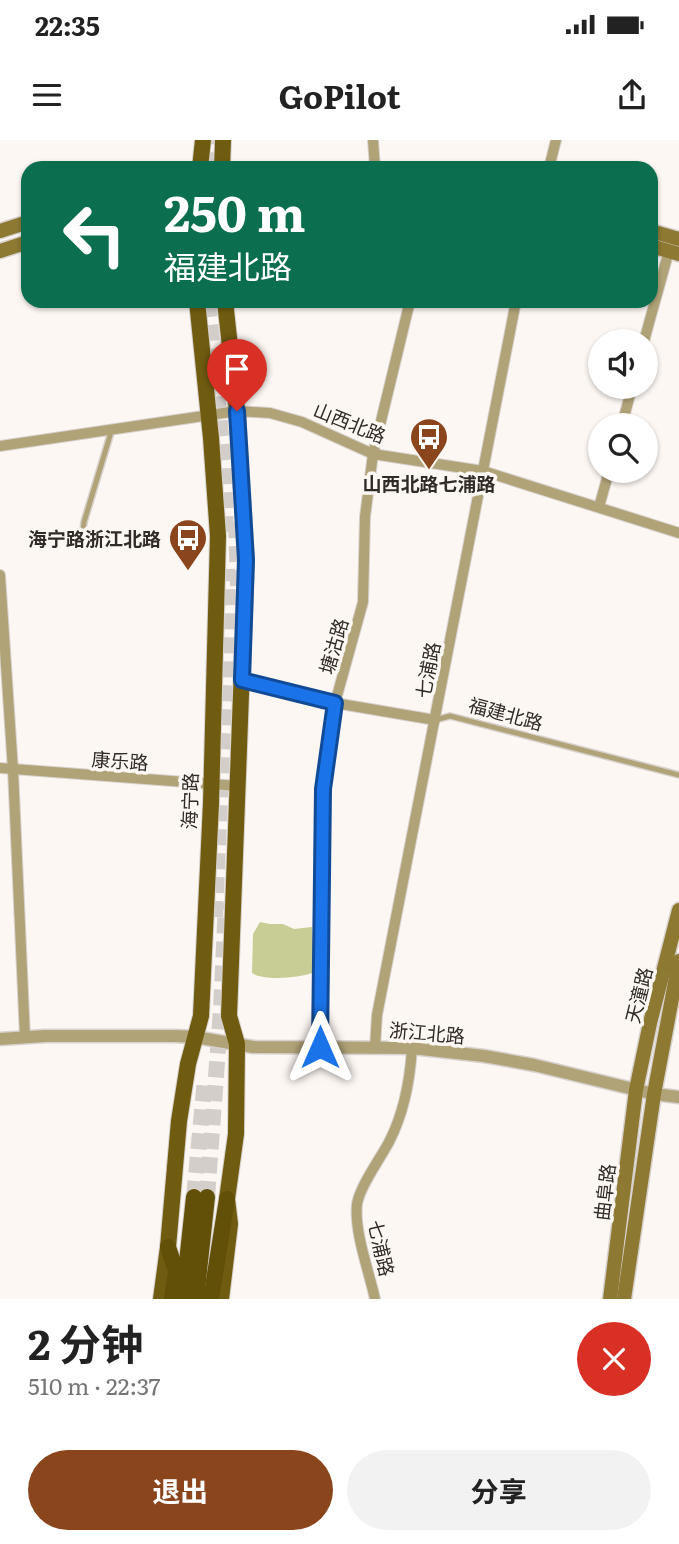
<!DOCTYPE html>
<html lang="zh">
<head>
<meta charset="utf-8">
<style>
  :root { --surface:#fff; --page:#f2f2f2; --text:#222; --muted:#767676; --accent:#8a451d }
  body { margin:0; font-family:Literata,"Noto Sans SC",serif; background:var(--page); color:var(--text); height:100vh; display:flex; flex-direction:column; font-size:26px; white-space:nowrap }
  * { box-sizing:border-box; margin:0 }
  p { font-size:23px; color:var(--muted) }
  .icon { flex:none; width:38px; height:38px; fill:none; stroke:currentColor; stroke-width:2; stroke-linecap:round; stroke-linejoin:round }
  .map { position:relative; height:1159px; overflow:hidden }
  .side { display:flex; flex-direction:column; background:var(--surface); flex:1 }
  .side>* { flex:none }
  .guide { position:absolute; left:21px; top:21px; width:637px; height:147px; border-radius:21px; box-shadow:0 2px 5px #0004; background:#0b6e4f; color:#fff; overflow:hidden }
  .fabs { position:absolute; left:588px; top:189px; display:grid; gap:14px }
  .fabs a { display:grid; place-items:center; width:70px; height:70px; border-radius:50%; background:var(--surface); box-shadow:0 2px 5px #0004; font-size:35px }
  .pin { position:absolute; display:grid; place-items:center; width:60px; height:60px; color:#fff; margin:-72px -30px; border-radius:50% 50% 50% 0; rotate:-45deg; box-shadow:0 0 7px #0007 }
  .pin .icon { rotate:45deg }
  .me { position:absolute; width:77px; margin:-38px; rotate:0deg; stroke-linejoin:round; filter:drop-shadow(0 0 5px #0008) }
  .turn { display:flex; align-items:center; gap:24px; height:147px; padding:0 28px; font-size:32px }
  .turn .icon { width:91px; height:91px; stroke-width:2.5 }
  .turn b { display:block; font-size:49px; line-height:60px }
  .round { display:grid; place-items:center; flex:none; width:74px; height:74px; border-radius:37px; background:var(--page) }
  .headline { display:flex; align-items:center; justify-content:space-between; height:119px; padding:0 28px }
  h1 { font-size:42px; font-weight:700; line-height:52px }
  .cta { display:flex; gap:14px; margin-top:auto; padding:14px 28px }
  .cta a { flex:1; height:80px; border-radius:42px; background:var(--accent); color:#fff; font-size:28px; font-weight:700; line-height:80px; text-align:center }
  .cta a+a { background:var(--page); color:var(--text) }
  .status { display:flex; justify-content:space-between; align-items:center; height:49px; padding:0 35px; background:var(--surface); direction:ltr }
  .status svg { height:19px; fill:currentColor }
  header { display:flex; justify-content:space-between; align-items:center; height:91px; padding:0 28px; background:var(--surface); font-size:32px; font-weight:700 }
  .map>svg:first-child { display:block }
  .forest { fill:#c7cd94 }
  .lines { fill:none; stroke-linecap:round; stroke-linejoin:round }
  .trunk-tunnel { stroke:#d4ceca; stroke-width:16; stroke-dasharray:16 8; stroke-linecap:butt }
  .service-casing { stroke:#d8d2ce; stroke-width:8 }
  .minor-casing { stroke:#d8d2ce; stroke-width:12 }
  .tertiary-casing { stroke:#d8d2ce; stroke-width:15 }
  .secondary-casing { stroke:#d8d2ce; stroke-width:17 }
  .primary-casing { stroke:#d8d2ce; stroke-width:18 }
  .trunk-casing { stroke:#d8d2ce; stroke-width:18 }
  .service { stroke:#b1a378; stroke-width:5 }
  .minor { stroke:#b1a378; stroke-width:10 }
  .tertiary { stroke:#b1a378; stroke-width:12 }
  .secondary { stroke:#8e7933; stroke-width:14 }
  .primary { stroke:#705c10; stroke-width:16 }
  .trunk { stroke:#625008; stroke-width:16 }
  .route-casing { stroke:#114b97; stroke-width:18 }
  .route { stroke:#1a73e8; stroke-width:12 }
  .labels { text-anchor:middle; dominant-baseline:central; stroke-width:7; stroke-linejoin:round; paint-order:stroke }
  .street-label { font-size:19px; fill:#302b27; stroke:#fdf7f3 }
  .poi-label { font-size:19px; font-weight:bold; fill:#302b27; stroke:#fdf7f3 }
</style>
</head>
<body>
<div class="status"><b>22:35</b><svg viewBox="0 0 49 12"><path d="M0 12V9h3v3zM5 12V6h3v6zM10 12V3h3v9zM15 12V0h3v12zM26 1h20v11H26zM47 4h2v5h-2z"/></svg></div>
<header><svg class="icon" aria-label="menu" viewBox="0 0 24 24"><path d="M4 6h16M4 12h16M4 18h16"/></svg>GoPilot<svg class="icon" aria-label="share" viewBox="0 0 24 24"><path d="M12 15V3M7 8l5-5 5 5M5 13v7h14v-7"/></svg></header>
<div class="map">
<svg width="679" height="1159" viewBox="0 0 679 1159">
  <rect width="100%" height="100%" fill="#fdf7f3"/>
  <path class="forest" d="M260,782L270,784H283L294,789L312,787L314,824L312,833C299,838 263,841 252,833L253,794Z"/>
  <g class="lines">
    <g class="trunk-tunnel">
      <path d="M208,28L210,0"/>
      <path d="M208,161L224,325L226,399"/>
      <path d="M236,382L238,447"/>
      <path d="M215,777L228,468L227,429"/>
      <path d="M194,1057L205,939"/>
      <path d="M207,1057L221,869L226,763"/>
    </g>
    <defs>
      <g id="service">
        <path d="M81,407L84,382L112,289"/>
        <path d="M435,580L450,576L679,635"/>
      </g>
      <g id="minor">
        <path d="M373,0L375,28"/>
        <path d="M549,28L556,0"/>
        <path d="M644,201L669,111"/>
        <path d="M622,285L632,247"/>
        <path d="M0,306L237,271L270,273L302,282L373,314L483,331L679,393"/>
        <path d="M599,367L609,331"/>
        <path d="M0,435L13,630L25,897"/>
        <path d="M242,540L335,563L435,580"/>
        <path d="M0,628L238,646"/>
        <path d="M320,907L324,629L335,563L363,462L365,377L373,314L410,161"/>
        <path d="M375,907L377,875L516,161"/>
        <path d="M375,1159C369,1131 354,1092 357,1064C360,1046 380,1019 389,1002C404,973 410,941 412,908"/>
      </g>
      <path id="tertiary" d="M0,899L45,896H175L195,897L253,907L412,908L484,916L534,925L654,954L679,957"/>
      <g id="secondary">
        <path d="M0,91L28,82"/>
        <path d="M651,91L679,99"/>
        <path d="M651,106L679,114"/>
        <path d="M0,111L28,102"/>
        <path d="M610,1159L636,950L650,883L679,770"/>
        <path d="M624,1159L654,954L679,821"/>
      </g>
      <g id="primary">
        <path d="M200,28L203,0"/>
        <path d="M222,28L223,0"/>
        <path d="M161,1159L168,1107L179,981L188,924L201,876L211,663L218,396L211,298L197,161"/>
        <path d="M221,1159L230,1084L227,1059L236,994L237,904L229,876L246,420L237,271L225,161"/>
      </g>
      <g id="trunk">
        <path d="M168,1107L176,1131L172,1159"/>
        <path d="M183,1159L194,1057"/>
        <path d="M196,1159L207,1057"/>
        <path d="M211,1159L227,1059"/>
      </g>
    </defs>
    <use href="#service" class="service-casing"/>
    <use href="#minor" class="minor-casing"/>
    <use href="#tertiary" class="tertiary-casing"/>
    <use href="#secondary" class="secondary-casing"/>
    <use href="#primary" class="primary-casing"/>
    <use href="#trunk" class="trunk-casing"/>
    <use href="#service" class="service"/>
    <use href="#minor" class="minor"/>
    <use href="#tertiary" class="tertiary"/>
    <use href="#secondary" class="secondary"/>
    <use href="#primary" class="primary"/>
    <use href="#trunk" class="trunk"/>
  </g>
  <g class="lines">
    <defs>
      <path id="route" d="M237,271L246,420L242,540L335,563L323,649L320,907"/>
    </defs>
    <use href="#route" class="route-casing"/>
    <use href="#route" class="route"/>
  </g>
  <defs>
    <symbol id="bus-pin" viewBox="-11 -11 22 30"><path d="M0 17L-7.5 6A9.5 9.5 0 1 1 7.5 6Z" fill="#8a451d" stroke="#fdf7f3"/><path d="M-5-6H5V4H4V6H2V4H-2V6H-4V4H-5ZM-3.5-4V0h7V-4ZM-3.5 1.2v1.5H-2V1.2ZM2 1.2v1.5H3.5V1.2Z" fill="#fff"/></symbol>
  </defs>
  <g fill-rule="evenodd">
    <use href="#bus-pin" x="407" y="275" width="44" height="60"/>
    <use href="#bus-pin" x="166" y="376" width="44" height="60"/>
  </g>
  <g class="labels">
    <g class="street-label">
      <text transform="translate(350 282) rotate(22)">山西北路</text>
      <text transform="translate(333 506) rotate(-74)">塘沽路</text>
      <text transform="translate(427 530) rotate(-79)">七浦路</text>
      <text transform="translate(506 573) rotate(15)">福建北路</text>
      <text transform="translate(120 620) rotate(4)">康乐路</text>
      <text transform="translate(189 661) rotate(-88)">海宁路</text>
      <text transform="translate(638 855) rotate(-76)">天潼路</text>
      <text transform="translate(427 892) rotate(5)">浙江北路</text>
      <text transform="translate(604 1052) rotate(-83)">曲阜路</text>
      <text transform="translate(382 1108) rotate(77)">七浦路</text>
    </g>
    <g class="poi-label">
      <text x="429" y="343">山西北路七浦路</text>
      <text x="161" y="398" text-anchor="end">海宁路浙江北路</text>
    </g>
  </g>
</svg>
<div class="fabs">
<a><svg class="icon" aria-label="sound" viewBox="0 0 24 24"><path d="M4 9h4l5-4v14l-5-4H4zM17 9q2 3 0 6"/></svg></a>
<a><svg class="icon" aria-label="search" viewBox="0 0 24 24"><circle cx="10" cy="10" r="6"/><path d="M15 15l6 6"/></svg></a>
</div>
<div class="pin" style="left:237px;top:271px;background:#d93025"><svg class="icon" aria-label="arrive" viewBox="0 0 24 24"><path d="M6 21V4h12l-3 4 3 4H6"/></svg></div>
<svg class="me" style="left:320px;top:907px" viewBox="-20 -20 40 40"><path d="M0-17L14 15 0 8-14 15z" fill="#1a73e8" stroke="#fff" stroke-width="4"/></svg>
<div class="guide">
<div class="turn"><svg class="icon" aria-label="left" viewBox="0 0 24 24"><path d="M17 20v-9H6M10 6l-5 5 5 5"/></svg><div><b>250 m</b>福建北路</div></div>
</div>
</div>
<section class="side">
<div class="headline"><div><h1>2 分钟</h1><p>510 m · 22:37</p></div><a class="round" style="background:#d93025;color:#fff"><svg class="icon" aria-label="close" viewBox="0 0 24 24"><path d="M6 6l12 12M18 6L6 18"/></svg></a></div>
<div class="cta"><a>退出</a><a>分享</a></div>
</section>
</body>
</html>
